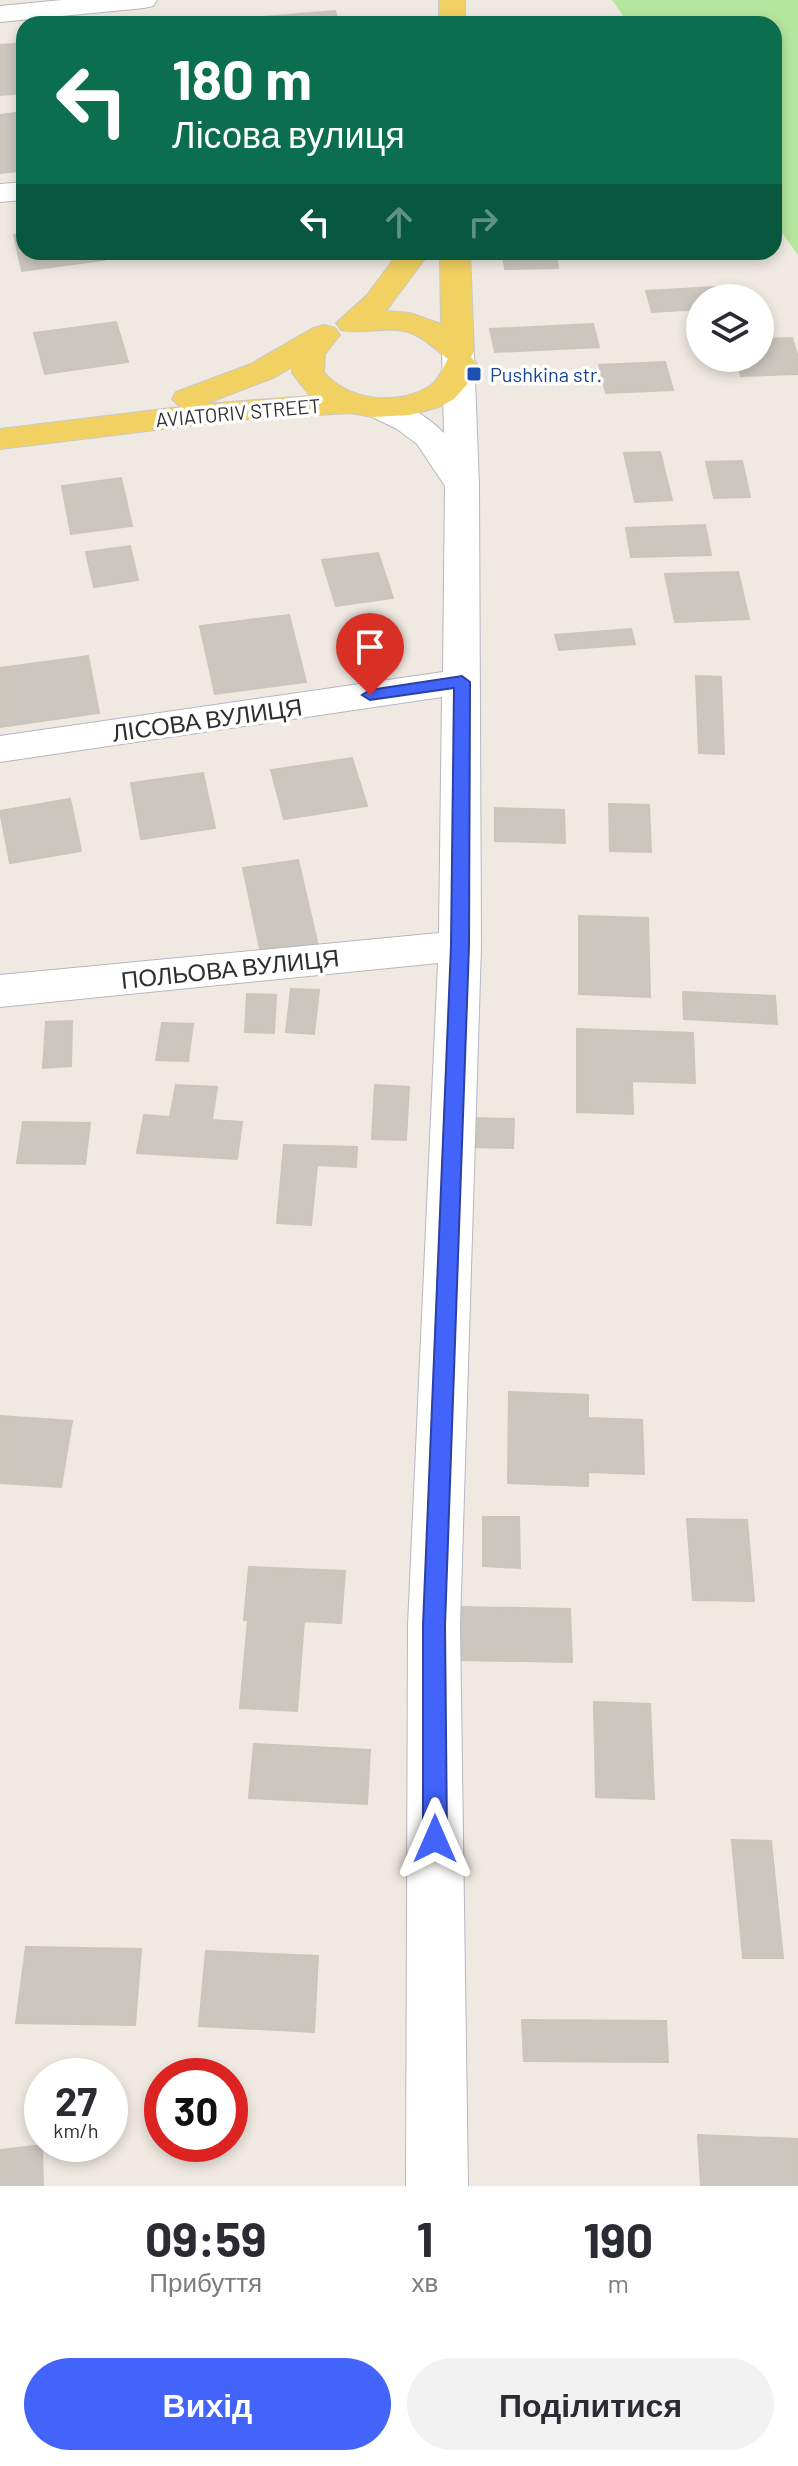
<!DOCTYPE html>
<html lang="uk">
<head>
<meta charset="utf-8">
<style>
  :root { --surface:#fff; --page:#f2f2f3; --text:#2b2b33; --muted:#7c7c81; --accent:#4264fb }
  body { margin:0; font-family:Barlow,sans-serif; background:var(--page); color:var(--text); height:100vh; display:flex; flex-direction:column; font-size:30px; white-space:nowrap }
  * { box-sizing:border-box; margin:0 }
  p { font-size:26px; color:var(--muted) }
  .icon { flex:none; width:44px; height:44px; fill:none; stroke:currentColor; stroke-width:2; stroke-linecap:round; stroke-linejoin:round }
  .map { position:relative; height:2186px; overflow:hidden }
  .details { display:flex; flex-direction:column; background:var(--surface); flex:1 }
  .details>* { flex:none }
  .hud { position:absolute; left:16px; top:16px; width:766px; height:244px; border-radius:24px; box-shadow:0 4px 12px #0003; background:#0b6e4f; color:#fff; overflow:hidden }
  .controls { position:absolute; left:686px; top:284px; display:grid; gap:16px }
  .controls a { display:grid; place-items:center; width:88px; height:88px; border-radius:50%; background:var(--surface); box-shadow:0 4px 12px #0003; font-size:40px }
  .speed { position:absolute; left:24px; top:2058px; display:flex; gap:16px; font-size:40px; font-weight:700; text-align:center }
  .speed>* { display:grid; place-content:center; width:104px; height:104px; border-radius:50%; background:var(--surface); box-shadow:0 4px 12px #0003; line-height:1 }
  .speed small { font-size:20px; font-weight:400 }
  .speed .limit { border:12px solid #d22; background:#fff; color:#111 }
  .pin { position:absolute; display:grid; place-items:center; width:68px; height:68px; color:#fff; margin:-82px -34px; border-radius:50% 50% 50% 0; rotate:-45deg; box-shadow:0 0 8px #0007 }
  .pin .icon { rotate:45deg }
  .me { position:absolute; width:88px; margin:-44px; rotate:0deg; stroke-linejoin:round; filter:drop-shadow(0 0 6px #0008) }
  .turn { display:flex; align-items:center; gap:28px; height:168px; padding:0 24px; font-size:36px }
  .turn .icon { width:104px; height:104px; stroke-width:2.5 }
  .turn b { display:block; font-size:56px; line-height:68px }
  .lanes { display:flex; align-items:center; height:76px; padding:0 24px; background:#0003; justify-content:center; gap:40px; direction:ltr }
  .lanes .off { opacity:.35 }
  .eta { display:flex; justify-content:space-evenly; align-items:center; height:136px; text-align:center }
  .eta b { font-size:48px; font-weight:700; line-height:56px }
  .button { display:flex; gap:16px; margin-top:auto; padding:16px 24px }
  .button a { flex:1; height:92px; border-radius:48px; background:var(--accent); color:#fff; font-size:32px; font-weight:700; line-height:92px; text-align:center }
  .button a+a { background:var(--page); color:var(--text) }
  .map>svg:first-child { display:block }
  .green { fill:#b6e59e }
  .building { fill:#cbc7bf; stroke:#cbc5ba; stroke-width:2 }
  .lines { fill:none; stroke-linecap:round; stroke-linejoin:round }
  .minor-casing { stroke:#b4b7c1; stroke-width:2 }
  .major-casing { stroke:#c9c9c9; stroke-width:2 }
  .minor { fill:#fff; fill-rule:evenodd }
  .major { fill:#f2d163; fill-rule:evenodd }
  .route { fill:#4264fb; stroke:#2b41a3; stroke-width:2 }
  .transit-dot { fill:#1a4fb4; stroke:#fff; stroke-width:3 }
  .labels { text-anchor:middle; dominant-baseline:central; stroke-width:7; stroke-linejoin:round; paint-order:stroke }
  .far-transit-label { font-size:20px; fill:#164399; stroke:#fff; text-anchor:start }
  .far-street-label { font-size:20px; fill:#2e2e2e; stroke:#fff }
  .street-label { font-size:24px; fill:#2e2e2e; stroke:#fff }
</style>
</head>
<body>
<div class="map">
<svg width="798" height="2186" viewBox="0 0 798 2186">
  <rect width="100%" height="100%" fill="#efe9e1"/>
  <path class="green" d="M612,0H798V255L774,222V24H629Z"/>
  <g class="building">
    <path d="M335,11L339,24H229L228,20Z"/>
    <path d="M24,43V93L0,95V45Z"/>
    <path d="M24,112V170L0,173V115Z"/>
    <path d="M24,234V252H102L104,260L22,271L14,235Z"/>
    <path d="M555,253L558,268L505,269L503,254Z"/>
    <path d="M717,287L721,298H700V309L652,312L646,291Z"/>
    <path d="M116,322L128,362L45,374L34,333Z"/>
    <path d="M593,324L599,347L495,352L490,329Z"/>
    <path d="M792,338L798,358V374L741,376L736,358H760V339Z"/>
    <path d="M665,362L673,390L606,393L599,365Z"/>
    <path d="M660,452L672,500L635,502L624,453Z"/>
    <path d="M742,461L750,497L714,498L706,462Z"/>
    <path d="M121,478L132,526L71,534L62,486Z"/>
    <path d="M705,525L711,555L631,557L626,528Z"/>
    <path d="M130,546L138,580L94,587L86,552Z"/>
    <path d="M378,553L393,598L336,606L322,560Z"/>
    <path d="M738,572L749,619L675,622L665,574Z"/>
    <path d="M289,615L306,682L215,694L200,626Z"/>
    <path d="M631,629L635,644L559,650L555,635Z"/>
    <path d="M88,656L99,713L0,727V668Z"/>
    <path d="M696,676L721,677L724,754L699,753Z"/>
    <path d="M352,758L367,806L284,819L271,770Z"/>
    <path d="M203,773L215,828L141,839L131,783Z"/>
    <path d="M70,799L81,851L10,863L0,811Z"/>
    <path d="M609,804L649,805L651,852L610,851Z"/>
    <path d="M495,808L564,810L565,843L495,841Z"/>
    <path d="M298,860L319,950L262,958L243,868Z"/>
    <path d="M579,916L648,918L650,997L579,994Z"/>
    <path d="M291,989L319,990L314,1034L286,1032Z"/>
    <path d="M683,992L775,996L777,1024L684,1019Z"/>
    <path d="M247,994L276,995L274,1033L245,1032Z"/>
    <path d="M72,1021L71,1066L43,1068L46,1022Z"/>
    <path d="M162,1023L193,1024L188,1061L156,1060Z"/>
    <path d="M577,1029L693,1033L695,1083L632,1081L633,1114L577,1112Z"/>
    <path d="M176,1085L217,1087L212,1120L242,1122L237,1159L137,1153L144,1115L170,1117Z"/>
    <path d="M375,1085L409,1087L406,1140L372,1139Z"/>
    <path d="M474,1118L514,1119L513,1148L474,1147Z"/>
    <path d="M23,1122L90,1123L85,1164L17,1163Z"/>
    <path d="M284,1145L357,1147L356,1167L317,1165L311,1225L277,1223Z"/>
    <path d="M509,1392L588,1395V1418L642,1420L644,1474L588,1472V1486L508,1483Z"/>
    <path d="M0,1416L72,1421L61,1487L0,1483Z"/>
    <path d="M483,1517H519L520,1568L483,1566Z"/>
    <path d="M687,1519L747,1520L754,1601L693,1600Z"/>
    <path d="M249,1567L345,1571L341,1623L304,1621L297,1711L240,1708L248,1620H244Z"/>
    <path d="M460,1607L570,1609L572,1662L461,1660Z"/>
    <path d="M594,1702L650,1704L654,1799L596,1797Z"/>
    <path d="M254,1744L370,1750L367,1804L249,1798Z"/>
    <path d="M732,1840L771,1841L783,1958H743Z"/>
    <path d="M26,1947L141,1949L135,2025L16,2023Z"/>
    <path d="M206,1951L318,1956L314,2032L199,2026Z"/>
    <path d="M522,2020L666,2021L668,2062L524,2061Z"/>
    <path d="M698,2135L798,2139V2186H701Z"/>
    <path d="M42,2145L43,2186H0V2150Z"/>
  </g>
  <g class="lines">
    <defs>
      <g id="minor">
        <path d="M62,0H157L153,6L144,8L0,22V6Z"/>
        <path d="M24,182V200L0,202V184Z"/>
        <path d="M458,342L469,345L474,352L479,486L481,946L460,1625L468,2186H406L408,1625L438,963L0,1007V975L439,933L442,697L0,762V736L443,672L445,486L417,444L397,429L366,414L362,407L366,400C393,393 426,415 444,433L442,352L447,345Z"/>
      </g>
      <g id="major">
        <rect x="439" y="0" width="26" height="24"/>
        <path d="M399,252H430L386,311L410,313L441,324L440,252H470L474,352L471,357L477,364L470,381L454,399L439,407L410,415L373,417L350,413L237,420L0,449V429L180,407L172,399L176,392L251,364L313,328L324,325L335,328L340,335L325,354L324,372C347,401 400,407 431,385C440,378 442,369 448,359C436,350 426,339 411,333C389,325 364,335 341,330L336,323L367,295ZM292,367V373L310,396L205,404L273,378Z"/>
      </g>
    </defs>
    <use href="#minor" class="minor-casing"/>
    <use href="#major" class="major-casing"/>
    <use href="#minor" class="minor"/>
    <use href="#major" class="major"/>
  </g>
  <path class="route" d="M462,676L470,682L469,946L445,1625L447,1839L443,1848L435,1851L427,1848L423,1839V1625L451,946L454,688L370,700L362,695L370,690Z"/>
  <rect class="transit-dot" x="466" y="366" width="16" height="16" rx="4"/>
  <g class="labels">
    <g class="far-transit-label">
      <text x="490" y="374">Pushkina str.</text>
    </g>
    <g class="far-street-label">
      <text transform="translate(238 412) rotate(-5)">AVIATORIV STREET</text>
    </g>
    <g class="street-label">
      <text transform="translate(207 719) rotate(-8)">ЛІСОВА ВУЛИЦЯ</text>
      <text transform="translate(230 968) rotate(-6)">ПОЛЬОВА ВУЛИЦЯ</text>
    </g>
  </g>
</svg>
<div class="controls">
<a><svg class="icon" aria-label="layers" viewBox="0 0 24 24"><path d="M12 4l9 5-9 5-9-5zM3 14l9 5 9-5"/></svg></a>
</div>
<div class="speed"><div>27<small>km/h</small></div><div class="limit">30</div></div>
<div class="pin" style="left:370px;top:695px;background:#d93025"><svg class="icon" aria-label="arrive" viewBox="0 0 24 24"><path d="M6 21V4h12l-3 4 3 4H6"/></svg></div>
<svg class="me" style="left:435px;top:1839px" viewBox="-20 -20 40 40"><path d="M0-17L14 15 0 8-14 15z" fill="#4264fb" stroke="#fff" stroke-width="4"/></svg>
<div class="hud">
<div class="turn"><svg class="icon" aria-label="left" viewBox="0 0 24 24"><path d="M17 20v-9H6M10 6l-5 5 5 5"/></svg><div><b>180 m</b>Лісова вулиця</div></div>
<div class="lanes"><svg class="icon" aria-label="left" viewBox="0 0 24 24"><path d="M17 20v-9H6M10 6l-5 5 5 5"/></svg><svg class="icon off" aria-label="ahead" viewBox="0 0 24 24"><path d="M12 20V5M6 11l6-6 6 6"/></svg><svg class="icon off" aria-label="right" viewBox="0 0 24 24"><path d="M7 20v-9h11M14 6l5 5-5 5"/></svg></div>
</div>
</div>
<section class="details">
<div class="eta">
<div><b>09:59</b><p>Прибуття</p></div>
<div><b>1</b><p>хв</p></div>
<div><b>190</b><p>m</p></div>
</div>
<div class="button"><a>Вихід</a><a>Поділитися</a></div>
</section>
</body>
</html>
